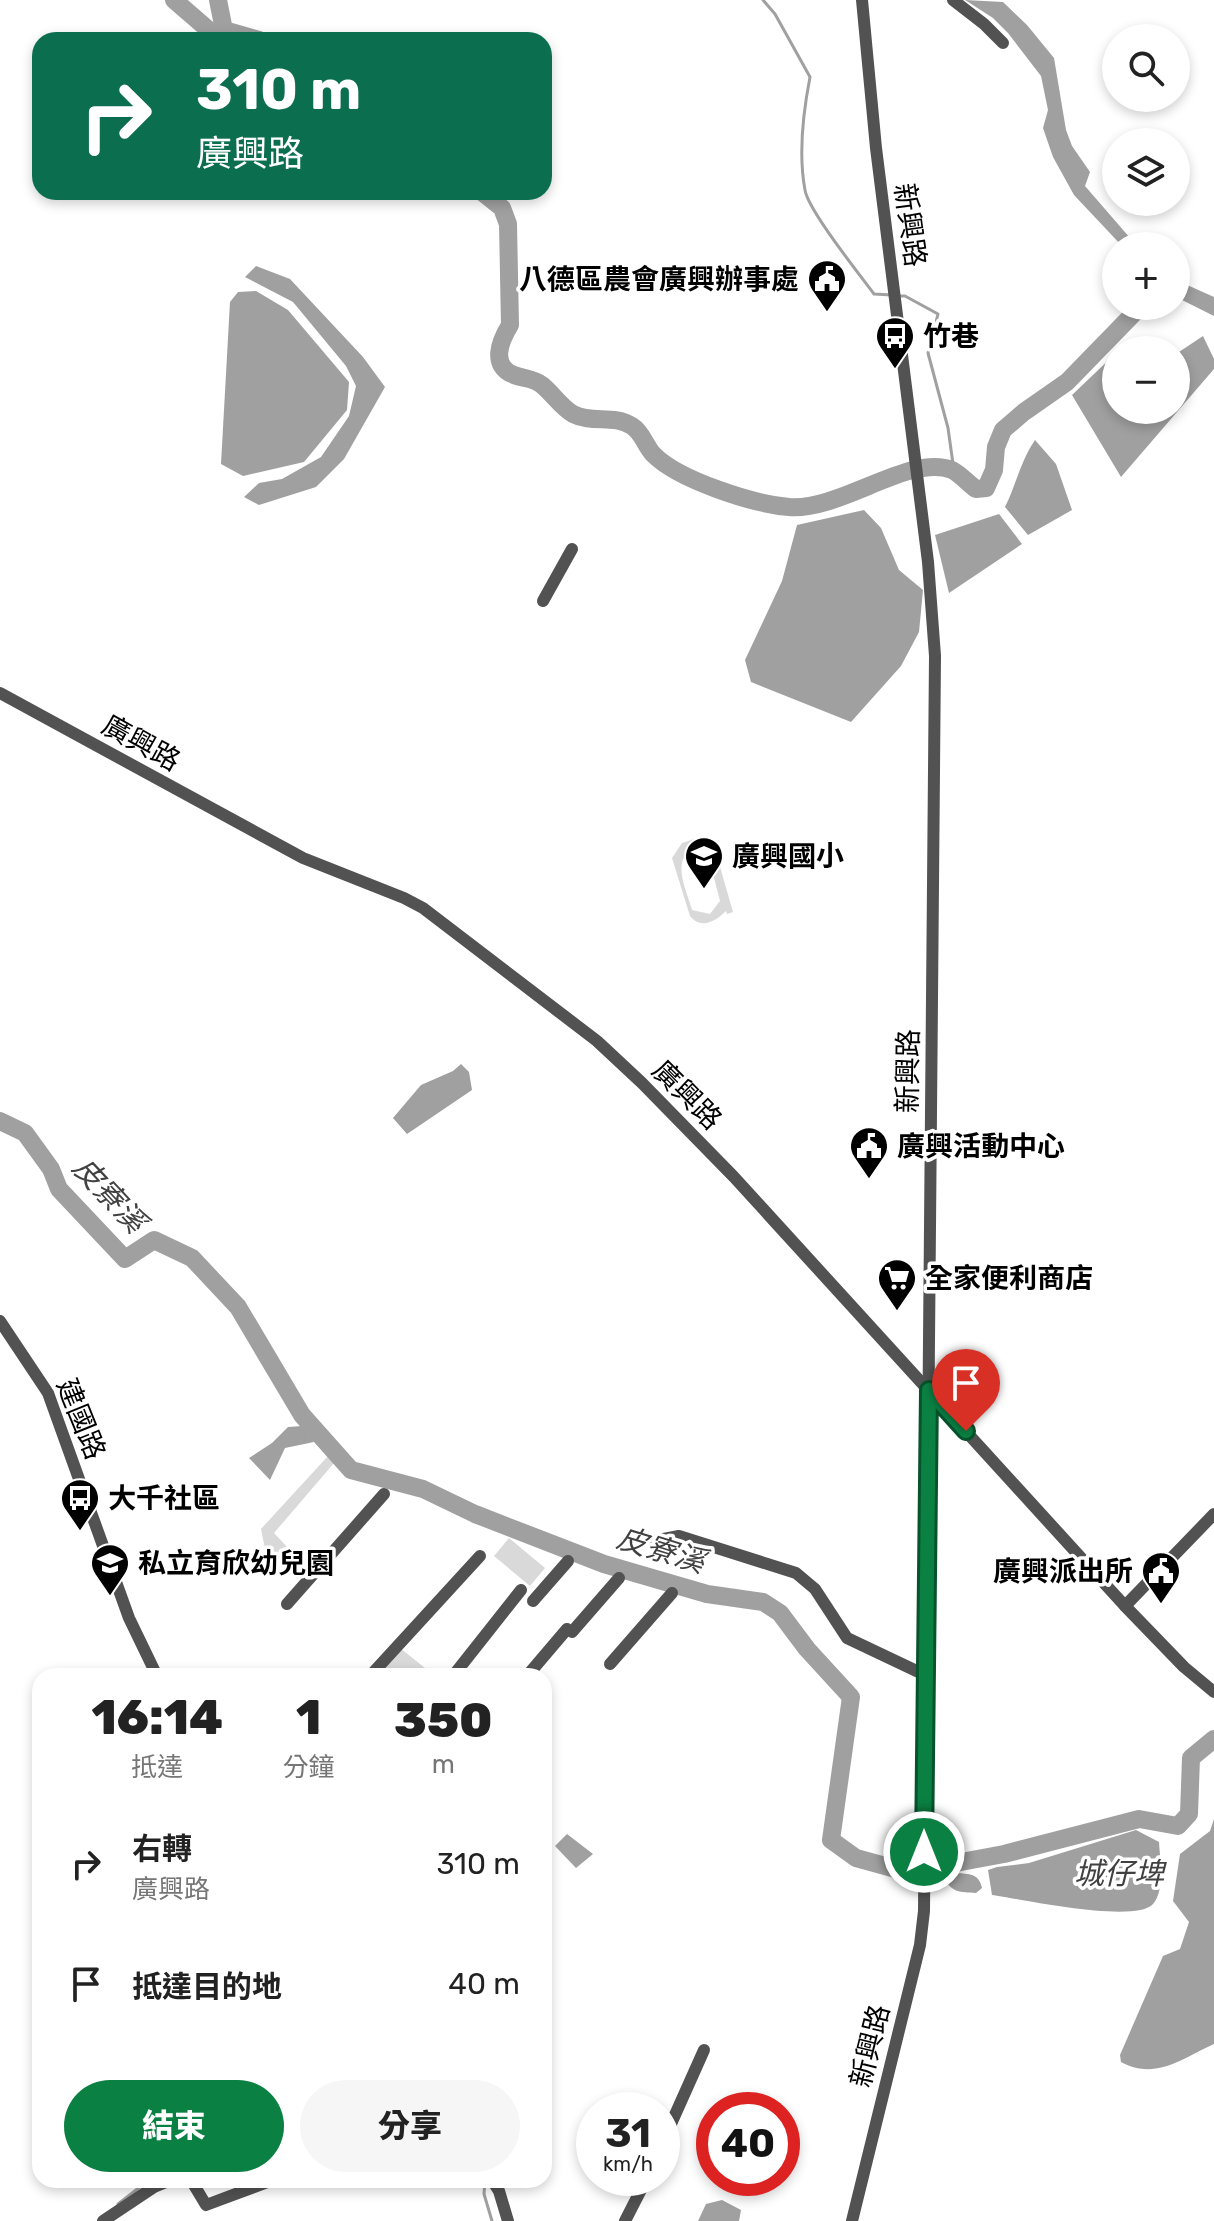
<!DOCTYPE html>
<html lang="zh-TW">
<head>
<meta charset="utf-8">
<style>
  :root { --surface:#fff; --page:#f6f6f6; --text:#222; --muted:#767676; --accent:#0b8043 }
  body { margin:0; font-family:Rubik,"Noto Sans TC",sans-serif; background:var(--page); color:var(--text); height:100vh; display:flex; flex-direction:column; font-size:30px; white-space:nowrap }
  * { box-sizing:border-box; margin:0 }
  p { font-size:26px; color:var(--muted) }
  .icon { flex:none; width:44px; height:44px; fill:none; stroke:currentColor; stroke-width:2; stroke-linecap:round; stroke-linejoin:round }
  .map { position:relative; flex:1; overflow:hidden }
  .details { position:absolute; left:32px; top:1668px; width:520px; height:520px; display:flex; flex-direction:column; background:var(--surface); border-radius:24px; box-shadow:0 4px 12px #0003 }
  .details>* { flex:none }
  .guide { position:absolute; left:32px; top:32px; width:520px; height:168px; border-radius:24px; box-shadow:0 4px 12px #0003; background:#0b6e4f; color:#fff; overflow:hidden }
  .buttons { position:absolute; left:1102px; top:24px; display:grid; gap:16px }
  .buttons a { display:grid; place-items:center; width:88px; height:88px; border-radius:50%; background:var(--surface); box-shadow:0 4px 12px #0003; font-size:40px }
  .speed { position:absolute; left:576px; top:2092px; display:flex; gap:16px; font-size:40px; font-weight:700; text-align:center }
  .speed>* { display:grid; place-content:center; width:104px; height:104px; border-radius:50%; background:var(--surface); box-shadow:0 4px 12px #0003; line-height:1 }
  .speed small { font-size:20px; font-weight:400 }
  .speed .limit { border:12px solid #d22; background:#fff; color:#111 }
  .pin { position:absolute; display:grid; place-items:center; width:68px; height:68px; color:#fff; margin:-82px -34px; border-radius:50% 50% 50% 0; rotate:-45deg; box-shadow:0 0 8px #0007 }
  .pin .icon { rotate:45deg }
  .me { position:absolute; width:88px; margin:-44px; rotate:0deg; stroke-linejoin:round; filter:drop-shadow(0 0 6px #0008) }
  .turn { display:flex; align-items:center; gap:28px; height:168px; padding:0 32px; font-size:36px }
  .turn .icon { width:104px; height:104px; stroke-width:2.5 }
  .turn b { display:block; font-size:56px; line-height:68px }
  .eta { display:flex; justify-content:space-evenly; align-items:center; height:136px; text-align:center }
  .eta b { font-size:48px; font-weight:800; line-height:56px }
  .cta { display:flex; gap:16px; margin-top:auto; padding:16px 32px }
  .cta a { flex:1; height:92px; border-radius:48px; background:var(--accent); color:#fff; font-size:32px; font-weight:800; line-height:92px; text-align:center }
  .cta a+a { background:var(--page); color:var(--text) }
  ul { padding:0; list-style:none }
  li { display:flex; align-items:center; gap:24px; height:120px; padding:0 32px }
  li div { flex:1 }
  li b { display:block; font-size:30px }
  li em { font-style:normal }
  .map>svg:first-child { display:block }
  .green { fill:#d9d9d9; fill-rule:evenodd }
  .water { fill:#a0a0a0 }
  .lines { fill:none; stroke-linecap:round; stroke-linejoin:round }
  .stream { stroke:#a0a0a0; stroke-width:3 }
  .river { stroke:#a0a0a0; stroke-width:18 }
  .minor { stroke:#525252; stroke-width:12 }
  .route-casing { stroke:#07532c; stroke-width:20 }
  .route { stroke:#0b8043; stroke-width:14 }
  .labels { text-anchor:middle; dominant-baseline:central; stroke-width:7; stroke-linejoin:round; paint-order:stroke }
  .street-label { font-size:28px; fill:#000; stroke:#fff }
  .poi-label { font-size:28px; font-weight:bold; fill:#000; stroke:#fff; text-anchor:start }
  .water-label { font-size:30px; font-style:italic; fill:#414141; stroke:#fff }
</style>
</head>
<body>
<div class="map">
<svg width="1214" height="2221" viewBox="0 0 1214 2221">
  <rect width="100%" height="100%" fill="#fff"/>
  <g class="green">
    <path d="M694,839L707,840L714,846L733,912L727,914L726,911C716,921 701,930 690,916L672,858L682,843ZM692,849L704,852L709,858L720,901L710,914L692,910C687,891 671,862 692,849Z"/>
    <path d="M328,1456L334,1463L274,1533L290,1550L270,1574L261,1529Z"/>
    <path d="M509,1538L545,1568L530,1586L494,1556Z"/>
    <path d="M400,1648L435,1676H375Z"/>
  </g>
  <g class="water">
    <path d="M965,0L1003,2L1027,25L1054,58L1066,130L1072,146L1090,172L1085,186L1137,246H1122L1074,195L1053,157L1043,128L1048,110L1041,76L1008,33L993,18Z"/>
    <path d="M256,266L290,279L363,357L385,387L344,459L316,487L259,505L244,497L259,483L282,479L321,457L349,416L356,386L346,366L293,302L245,277Z"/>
    <path d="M1176,280L1214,297V316L1176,297Z"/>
    <path d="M256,291L288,310L349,382L347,410L304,462L243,476L221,464L230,302L238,292Z"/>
    <path d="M1203,336L1214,359V369L1121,477L1072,395L1116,353V410H1176V354Z"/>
    <path d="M1035,440L1056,464L1072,510L1028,535L1005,507C1016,485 1021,460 1035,440Z"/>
    <path d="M864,510L881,528L899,570L923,590L919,632L901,666L851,722L751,682L745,660L782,581L797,525Z"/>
    <path d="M999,514L1022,544L949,593L935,535Z"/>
    <path d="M461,1064L469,1072L472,1090L407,1134L393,1118L421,1085L453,1071Z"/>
    <path d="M302,1426L314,1442L285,1448L270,1480L249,1458L272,1443L288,1427Z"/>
    <path d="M1214,1819V2044C1183,2058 1155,2081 1121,2062L1120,2055L1163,1956L1180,1949L1189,1922L1173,1901L1180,1854L1210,1831Z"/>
    <path d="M1136,1830L1159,1842C1160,1858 1165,1891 1153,1904C1135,1924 1021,1899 992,1895L988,1870L997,1867L1029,1863Z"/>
    <path d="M567,1834L593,1854L576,1868L555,1846Z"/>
    <path d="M956,1873C969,1874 979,1873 982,1888L976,1893C960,1892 951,1893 944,1877Z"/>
    <path d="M722,2200L741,2210L739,2221H698L706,2204Z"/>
  </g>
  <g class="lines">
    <g class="stream">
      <path d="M763,0L775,14L810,77C803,113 798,153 805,190C808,210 860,275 874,294L892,295"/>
      <path d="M899,296H905L938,314L928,353L948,428L954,471"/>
      <path d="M485,2180L484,2194L492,2221"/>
      <path d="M118,2204L149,2180"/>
    </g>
    <g class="river">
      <path d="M174,0L211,32L224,30"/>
      <path d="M218,0L224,30L259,40"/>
      <path d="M482,192L502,208L508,224L510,325C500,341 490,366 514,375C524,379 533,378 542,385C553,394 561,407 573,414C592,424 614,414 632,426C643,433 645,446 654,455C679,480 753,504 789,507C841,511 910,453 952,470C960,474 968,483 976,489L986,488L994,470L996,447L1003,430L1024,412L1067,382L1141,306"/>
      <path d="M0,1121L25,1133L51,1169L59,1189L125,1259L154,1240L192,1258L238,1307L302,1415L351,1470L423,1489L475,1514L604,1564L707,1594L763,1602L780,1613L807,1649L851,1697L831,1840L856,1858L907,1872L1004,1854L1139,1819L1178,1826L1189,1814L1191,1758L1214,1739"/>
    </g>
    <g class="minor">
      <path d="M953,0L984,24L1003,43"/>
      <path d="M543,601L572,549"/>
      <path d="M0,693L303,858L404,898L423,908L597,1041L642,1083L734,1177L1125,1606L1184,1667L1214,1692"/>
      <path d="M0,1321L48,1393L129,1618L157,1676"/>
      <path d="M653,1541L679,1536L796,1573L815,1589L847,1638L925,1675"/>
      <path d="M533,1601L568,1561"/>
      <path d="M287,1604L384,1494"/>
      <path d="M1125,1606L1214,1514"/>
      <path d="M572,1632L619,1578"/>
      <path d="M610,1664L672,1593"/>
      <path d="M370,1676L480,1556"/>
      <path d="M453,1676L521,1590"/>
      <path d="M527,1676L567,1629"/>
      <path d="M662,2144L704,2050"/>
      <path d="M191,2180L206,2205L273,2180"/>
      <path d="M492,2180L499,2191L508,2221"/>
      <path d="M103,2221L154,2187L171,2180"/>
      <path d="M625,2221L647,2178"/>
      <path d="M852,2221L920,1945L924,1911L935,656L928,562L876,148L862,0"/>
    </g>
  </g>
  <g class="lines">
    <defs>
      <path id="route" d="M924,1852L929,1390L966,1431"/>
    </defs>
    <use href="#route" class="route-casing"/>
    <use href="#route" class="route"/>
  </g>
  <defs>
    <symbol id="civic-pin" viewBox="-11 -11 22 30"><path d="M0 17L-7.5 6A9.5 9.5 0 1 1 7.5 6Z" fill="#000" stroke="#fff"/><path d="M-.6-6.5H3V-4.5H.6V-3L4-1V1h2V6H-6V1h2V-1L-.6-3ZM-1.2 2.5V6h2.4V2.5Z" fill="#fff"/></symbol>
    <symbol id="bus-pin" viewBox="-11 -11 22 30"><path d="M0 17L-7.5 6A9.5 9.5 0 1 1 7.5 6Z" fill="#000" stroke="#fff"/><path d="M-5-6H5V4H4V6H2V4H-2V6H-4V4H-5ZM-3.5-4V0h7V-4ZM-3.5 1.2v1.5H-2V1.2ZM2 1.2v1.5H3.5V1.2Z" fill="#fff"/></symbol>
    <symbol id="school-pin" viewBox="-11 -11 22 30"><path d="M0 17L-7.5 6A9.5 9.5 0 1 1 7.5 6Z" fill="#000" stroke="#fff"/><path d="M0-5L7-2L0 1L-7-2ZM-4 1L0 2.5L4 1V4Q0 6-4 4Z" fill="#fff"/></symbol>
    <symbol id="supermarket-pin" viewBox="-11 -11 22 30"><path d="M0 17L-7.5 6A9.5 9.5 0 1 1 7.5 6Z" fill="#000" stroke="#fff"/><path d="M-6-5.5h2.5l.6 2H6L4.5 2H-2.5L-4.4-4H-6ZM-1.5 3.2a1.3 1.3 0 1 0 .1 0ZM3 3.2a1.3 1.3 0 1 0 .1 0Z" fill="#fff"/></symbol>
  </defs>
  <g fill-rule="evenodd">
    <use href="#civic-pin" x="805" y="257" width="44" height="60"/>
    <use href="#bus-pin" x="873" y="314" width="44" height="60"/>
    <use href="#school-pin" x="682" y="834" width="44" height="60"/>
    <use href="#civic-pin" x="847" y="1124" width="44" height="60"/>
    <use href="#supermarket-pin" x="875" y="1256" width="44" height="60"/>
    <use href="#bus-pin" x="58" y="1476" width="44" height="60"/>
    <use href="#school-pin" x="88" y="1541" width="44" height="60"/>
    <use href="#civic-pin" x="1139" y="1549" width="44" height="60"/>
  </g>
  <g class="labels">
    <g class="street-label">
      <text transform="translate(910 225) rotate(82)">新興路</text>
      <text transform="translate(141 743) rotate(29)">廣興路</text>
      <text transform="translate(908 1071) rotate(-89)">新興路</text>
      <text transform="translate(687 1095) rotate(45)">廣興路</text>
      <text transform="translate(81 1419) rotate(68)">建國路</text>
      <text transform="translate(870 2046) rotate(-76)">新興路</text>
    </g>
    <g class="poi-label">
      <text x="799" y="279" text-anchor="end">八德區農會廣興辦事處</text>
      <text x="923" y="336">竹巷</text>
      <text x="732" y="856">廣興國小</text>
      <text x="897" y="1146">廣興活動中心</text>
      <text x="925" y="1278">全家便利商店</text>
      <text x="108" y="1498">大千社區</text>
      <text x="138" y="1563">私立育欣幼兒園</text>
      <text x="1133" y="1571" text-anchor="end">廣興派出所</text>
    </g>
    <g class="water-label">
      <text transform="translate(109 1195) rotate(47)">皮寮溪</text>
      <text transform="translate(661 1550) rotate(17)">皮寮溪</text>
      <text x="1119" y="1874">城仔埤</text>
    </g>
  </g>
</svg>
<div class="buttons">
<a><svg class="icon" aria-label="search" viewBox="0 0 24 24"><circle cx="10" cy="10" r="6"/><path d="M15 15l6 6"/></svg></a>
<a><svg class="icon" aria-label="layers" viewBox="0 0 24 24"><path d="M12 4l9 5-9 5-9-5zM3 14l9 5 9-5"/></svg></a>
<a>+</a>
<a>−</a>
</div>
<div class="speed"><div>31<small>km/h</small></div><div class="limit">40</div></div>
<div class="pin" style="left:966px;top:1431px;background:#d93025"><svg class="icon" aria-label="arrive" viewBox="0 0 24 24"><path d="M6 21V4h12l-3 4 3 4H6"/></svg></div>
<svg class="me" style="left:924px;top:1852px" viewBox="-20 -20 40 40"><circle r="17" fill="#0b8043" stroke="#fff" stroke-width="3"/><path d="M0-11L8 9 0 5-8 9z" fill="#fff"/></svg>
<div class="guide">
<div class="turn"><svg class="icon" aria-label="right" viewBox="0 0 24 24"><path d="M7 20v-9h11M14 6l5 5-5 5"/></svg><div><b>310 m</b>廣興路</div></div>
</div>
<section class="details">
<div class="eta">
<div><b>16:14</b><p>抵達</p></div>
<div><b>1</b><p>分鐘</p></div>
<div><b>350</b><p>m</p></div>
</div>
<ul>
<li><svg class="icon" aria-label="right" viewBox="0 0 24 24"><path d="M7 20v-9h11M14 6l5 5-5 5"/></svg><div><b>右轉</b><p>廣興路</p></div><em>310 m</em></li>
<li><svg class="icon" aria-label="arrive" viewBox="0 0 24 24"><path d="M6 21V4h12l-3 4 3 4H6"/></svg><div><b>抵達目的地</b></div><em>40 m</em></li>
</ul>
<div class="cta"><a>結束</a><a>分享</a></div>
</section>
</div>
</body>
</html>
